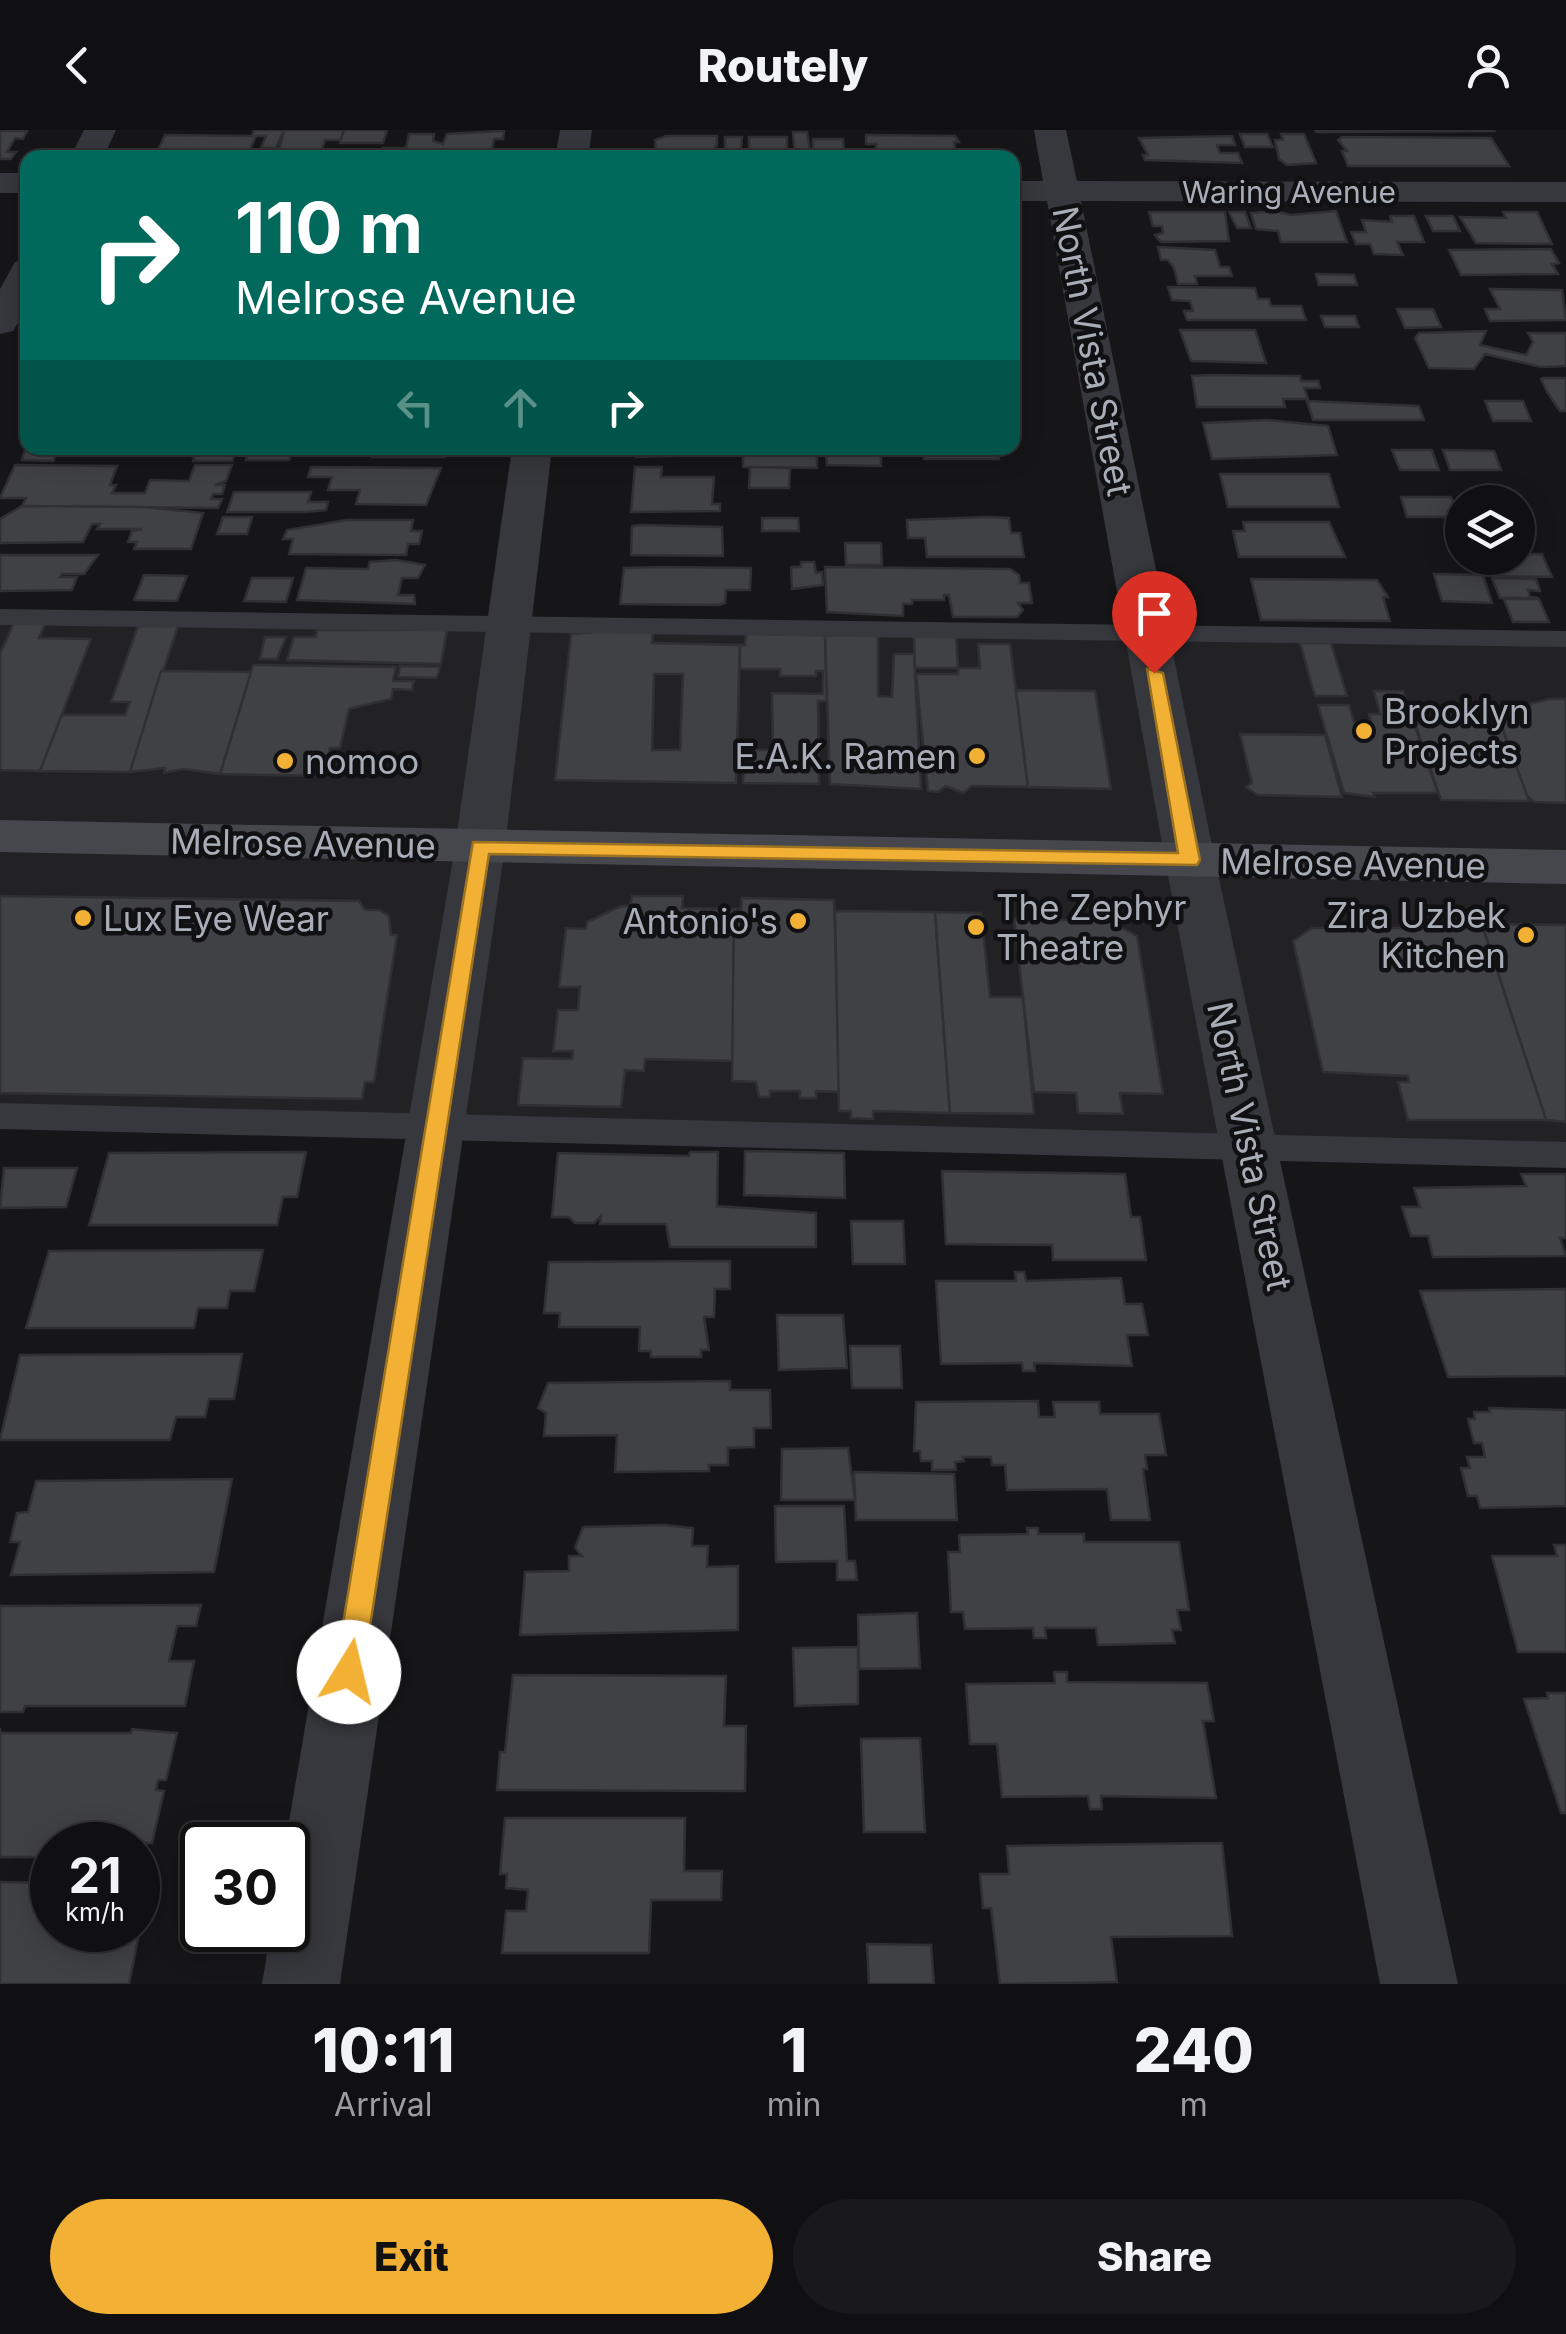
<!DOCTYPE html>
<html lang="en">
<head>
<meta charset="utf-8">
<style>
  :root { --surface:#101012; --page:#19191b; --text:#f1f3f6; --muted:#9c9d9f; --line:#303032; --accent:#f2b134 }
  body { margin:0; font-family:Inter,sans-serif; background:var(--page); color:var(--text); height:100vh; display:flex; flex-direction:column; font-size:38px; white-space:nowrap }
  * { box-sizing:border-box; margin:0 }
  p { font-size:32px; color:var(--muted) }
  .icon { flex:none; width:55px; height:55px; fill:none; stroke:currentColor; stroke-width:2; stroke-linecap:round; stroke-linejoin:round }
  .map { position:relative; height:1854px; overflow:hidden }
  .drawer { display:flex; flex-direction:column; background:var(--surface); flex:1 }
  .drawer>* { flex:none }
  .banner { position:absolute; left:20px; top:20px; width:1000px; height:305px; border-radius:20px; box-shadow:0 5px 25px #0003,0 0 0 2px var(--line); background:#00695c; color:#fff; overflow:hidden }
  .buttons { position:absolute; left:1445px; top:355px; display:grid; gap:20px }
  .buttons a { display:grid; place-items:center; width:90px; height:90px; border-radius:50%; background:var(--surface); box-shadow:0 5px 25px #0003,0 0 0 2px var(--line); font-size:50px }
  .speed { position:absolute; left:30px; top:1692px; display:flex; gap:20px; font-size:50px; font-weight:700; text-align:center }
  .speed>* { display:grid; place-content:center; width:130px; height:130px; border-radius:50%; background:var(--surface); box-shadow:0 5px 25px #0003,0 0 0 2px var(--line); line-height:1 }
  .speed small { font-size:25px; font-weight:400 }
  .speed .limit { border:5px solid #111; border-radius:15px; background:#fff; color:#111 }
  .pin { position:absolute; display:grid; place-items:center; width:85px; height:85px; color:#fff; margin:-102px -42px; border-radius:50% 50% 50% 0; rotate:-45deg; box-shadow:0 0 10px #0007 }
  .pin .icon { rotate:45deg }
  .me { position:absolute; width:110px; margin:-55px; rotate:9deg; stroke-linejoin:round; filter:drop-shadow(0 0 8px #0008) }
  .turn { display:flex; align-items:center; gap:35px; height:210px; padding:0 50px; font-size:45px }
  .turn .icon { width:130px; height:130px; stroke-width:2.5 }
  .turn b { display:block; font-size:70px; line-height:85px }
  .lanes { display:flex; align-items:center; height:95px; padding:0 50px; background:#0003; justify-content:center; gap:50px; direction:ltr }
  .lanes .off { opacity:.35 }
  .eta { display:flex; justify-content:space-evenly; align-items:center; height:170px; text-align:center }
  .eta b { font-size:60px; font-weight:800; line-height:70px }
  .action { display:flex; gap:20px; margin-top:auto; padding:20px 50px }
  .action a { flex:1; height:115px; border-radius:60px; background:var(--accent); color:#111; font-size:40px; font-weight:800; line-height:115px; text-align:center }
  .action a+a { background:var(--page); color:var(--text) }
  header { display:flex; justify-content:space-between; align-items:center; height:130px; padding:0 50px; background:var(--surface); font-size:45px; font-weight:800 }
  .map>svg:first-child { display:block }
  .built { fill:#222225 }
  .building { fill:#404145; stroke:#303034; stroke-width:2.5; fill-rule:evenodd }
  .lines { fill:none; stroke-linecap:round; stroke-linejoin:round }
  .lane { fill:#37383d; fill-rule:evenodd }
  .street { fill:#37383d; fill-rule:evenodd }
  .secondary { fill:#45474d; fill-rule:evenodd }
  .route { fill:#f2b134; stroke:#9d7322; stroke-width:2.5 }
  .poi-dot { fill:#f2b134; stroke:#111113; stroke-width:4 }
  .labels { text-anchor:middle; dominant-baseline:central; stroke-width:9; stroke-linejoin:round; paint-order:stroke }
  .far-street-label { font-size:30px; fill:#a8adb8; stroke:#111113 }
  .street-label { font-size:35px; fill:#a8adb8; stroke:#111113 }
  .poi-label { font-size:35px; fill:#a8adb8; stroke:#111113; text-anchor:start }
</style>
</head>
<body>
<header><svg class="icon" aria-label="back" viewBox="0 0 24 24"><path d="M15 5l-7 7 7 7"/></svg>Routely<svg class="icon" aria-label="person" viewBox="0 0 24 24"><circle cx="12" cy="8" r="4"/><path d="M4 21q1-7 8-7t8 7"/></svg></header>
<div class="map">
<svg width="1566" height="1854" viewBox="0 0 1566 1854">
  <rect width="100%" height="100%" fill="#161618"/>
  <path class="built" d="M0,481L1566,502V1017L0,987Z"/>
  <g class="building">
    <path d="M254,0H284L276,18H261L266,6H256L249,22H255L254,26L248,28H160L164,20H158L165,5L252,6Z"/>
    <path d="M284,0H344L341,10H325L319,28H277Z"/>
    <path d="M344,0H387L383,13H340Z"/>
    <path d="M1315,0H1493L1494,1L1316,2Z"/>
    <path d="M0,1H27L23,9L15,8L7,22H16L11,29H0Z"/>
    <path d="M500,1H504L503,9H494L492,20H505L503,28H371L383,18H406L409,4H434L433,11L443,14L447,4Z"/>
    <path d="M793,2H807L811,27H795Z"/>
    <path d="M1240,4H1267L1273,17H1245Z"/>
    <path d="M1281,4H1304L1316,33L1287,35L1279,29L1275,10H1283Z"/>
    <path d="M866,5L955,6L959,12H954L956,24L961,28H867V22L876,21V14H866Z"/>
    <path d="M666,6H717V15L707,28H656L655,10Z"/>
    <path d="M1232,6L1235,15H1217L1220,23H1238L1242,33L1145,30L1143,25H1148L1139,8Z"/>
    <path d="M725,7H742L741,22H725Z"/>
    <rect x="749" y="7" width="38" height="21"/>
    <path d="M1342,7L1491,8L1509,36H1348L1342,21H1347L1338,10Z"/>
    <path d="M813,9H843L844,22H813Z"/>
    <path d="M1275,81L1291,85L1336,81L1347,112H1281L1278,101L1256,99L1251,83Z"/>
    <path d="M1149,82H1225L1229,111L1161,112L1155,105L1163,103L1162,96H1153Z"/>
    <path d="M1229,82H1245L1251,98H1237Z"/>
    <path d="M1503,82H1537L1552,114L1476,113L1460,87L1506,88Z"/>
    <path d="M1390,86H1414L1424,112H1397L1403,125L1374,124L1370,114H1356L1351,102H1366L1362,90L1392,92Z"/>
    <path d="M1426,86H1453L1460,101H1433Z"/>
    <path d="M1158,117L1215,120L1220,137H1229L1232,146H1195L1197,154H1178L1174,138L1168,130H1161Z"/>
    <path d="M1551,119L1559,133L1552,134L1558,144L1461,145L1449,120Z"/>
    <path d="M1316,144L1354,145L1357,155H1319Z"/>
    <path d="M1168,157L1255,158L1258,169H1269L1271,176H1301L1306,190H1187L1184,181H1193L1190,171L1172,170Z"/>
    <path d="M1490,159L1562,160L1566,190L1490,191L1485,179H1500Z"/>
    <path d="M1397,179H1433L1441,197L1405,198Z"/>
    <path d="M1321,186H1355L1359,197H1325Z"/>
    <path d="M1180,200H1255L1266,233L1191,231Z"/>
    <path d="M1486,201L1480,215L1526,225L1533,212L1528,203H1566V236L1541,237L1485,224L1474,239L1429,238L1415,208L1419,203Z"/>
    <path d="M1212,245L1300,246L1301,251H1318L1320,258H1304L1308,269H1283L1285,277H1197L1192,246Z"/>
    <path d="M1544,248H1566V281H1560L1547,262L1541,249Z"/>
    <path d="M1307,271L1419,276L1424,290H1313Z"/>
    <path d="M1485,271H1523L1531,291H1493Z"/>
    <path d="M1267,290L1328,296L1337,325L1212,329L1203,293Z"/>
    <path d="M28,310V318H125L58,319L53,331L22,330Z"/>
    <path d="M198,318H237L232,331H193Z"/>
    <path d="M250,318H293L289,330H246Z"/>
    <path d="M374,318H447L445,327H372Z"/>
    <path d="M637,318H723H706L705,325L636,327Z"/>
    <path d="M743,318H812L809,326H817V338L743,337Z"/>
    <path d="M881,318V336L827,335L825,318Z"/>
    <path d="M923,318H997L999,329H924Z"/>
    <path d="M1392,320H1432L1439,340H1400Z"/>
    <path d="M1443,320L1494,321L1501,340H1450Z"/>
    <path d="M15,335L117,336L110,355H116L112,363H145L150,350L189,351L195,335H232L226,351L215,355H225L222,364H213L211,369H222L218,378L22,376L26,368H0Z"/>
    <path d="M311,337L441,338L426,375L356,374L360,360H328L332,347H308Z"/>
    <path d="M635,337H662L661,347H714L712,374H720V381L631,382Z"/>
    <path d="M750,337L790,338L789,358H749Z"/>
    <path d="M1220,344H1329L1339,377H1228Z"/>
    <path d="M234,362H311L308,372H328L326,380L305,382H227Z"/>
    <path d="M1401,367H1451L1459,387H1407Z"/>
    <path d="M22,376L144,377L203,383L191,419H134L137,412H128L132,401L142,399H97L100,394H92L83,412L0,413V389Z"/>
    <path d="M223,387H252L247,404H217Z"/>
    <path d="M988,387L1009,388L1011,403H1020L1024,427H927L925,408H908L907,390Z"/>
    <path d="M762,388H798L799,401H762Z"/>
    <path d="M347,390H413L411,401H422L419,414H408L406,425L289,424L293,409H283L287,400Z"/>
    <path d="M1243,392H1329L1345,427H1239L1233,401H1245Z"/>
    <path d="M641,395L722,397L723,426L631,425L632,396Z"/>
    <path d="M845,413H881L882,435H846Z"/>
    <path d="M1518,413L1522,424H1542L1552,447L1493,446L1487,428H1518Z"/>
    <path d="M0,425H98L84,444H62L60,447H77L72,460L0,461Z"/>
    <path d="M396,430L425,435L418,448H402L398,465H414L415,474L297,470L306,438L368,439L370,432Z"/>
    <path d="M801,432H814L816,443L822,442L823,455L792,459L791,437H801Z"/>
    <path d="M662,437L751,438L750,460H726L725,473L719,475L620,474L624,438Z"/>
    <path d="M825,437L1010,439L1019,445L1020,453H1029L1032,473H1018L1023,480L1017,487H953L949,465H944V470H912V474H903V486L827,482Z"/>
    <path d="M1434,444L1483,445L1492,473L1442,471Z"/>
    <path d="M144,445L187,446L177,471L134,470Z"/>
    <path d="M252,448H293L286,472L244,471Z"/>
    <path d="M1492,448L1536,449L1540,461L1528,460L1530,467L1538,468H1500Z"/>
    <path d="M1251,449L1377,450L1388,467H1383L1390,491L1261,490Z"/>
    <path d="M1504,469H1539L1549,492H1513Z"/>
    <path d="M14,492H46L39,508L91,509L40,641L0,640V524Z"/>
    <path d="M138,496H178L130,642L40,641L62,585H125L130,572H111Z"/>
    <path d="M317,500H447L441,534L287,530L294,507H316Z"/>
    <path d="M607,501L653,502L652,513L740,515L736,653L555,650L571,504ZM654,544H683L680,620H652Z"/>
    <path d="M746,503L825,505L827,571H818L819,654L743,653L744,620H773L772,563L823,564V541H816V546H780V539H740V515H745Z"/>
    <path d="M825,505L878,506V566L892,567L894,524H914L921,659L830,654Z"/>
    <path d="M914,506L956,507L958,538H915Z"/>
    <path d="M265,507H286L277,529H260Z"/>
    <path d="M1300,513H1331L1347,566H1315Z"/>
    <path d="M978,514H1010L1028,657L972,656L963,663L946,656L938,662L928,661L916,544H958V538H980Z"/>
    <path d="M253,535L396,537L393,551H414L412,560L393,559L391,569L349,579L340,618H330L324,646L220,644Z"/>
    <path d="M400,536L440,537L437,548L398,547Z"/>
    <path d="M161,541L251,542L220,644L184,639L164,643L165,638L130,642Z"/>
    <path d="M1016,560L1095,561L1111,659L1028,657Z"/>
    <path d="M1374,561H1403L1438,663H1373L1375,667L1344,663L1318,575H1349L1354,592H1371L1369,584H1380Z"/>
    <path d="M1549,569H1566V673L1534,672L1527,666L1499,589H1529L1530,574Z"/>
    <path d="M1415,593L1501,595L1529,671L1441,670Z"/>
    <path d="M1240,604L1325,605L1342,667L1257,665L1246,657L1252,653Z"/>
    <path d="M0,766L359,771L365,780H379L389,786L391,805H397L374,952H365L362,969L0,963Z"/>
    <path d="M632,766H683L682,778L734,779L733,931L645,929L644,941L625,940L621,977L518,975L523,928L572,929L573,921H553L558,880H578L580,857H559L566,798L586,799L587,792L621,776H630Z"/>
    <path d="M742,768L834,770L840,962L816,961V968H800V961H770V967H759L756,952L732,951L734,779H741Z"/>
    <path d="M835,781L935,782L950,983L873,981V989L851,988V981H839Z"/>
    <path d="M935,782L981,783L990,867H1023L1034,984L950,983Z"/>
    <path d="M1014,789L1109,791L1137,806L1163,964L1120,963L1123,984L1078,983L1076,963L1034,962Z"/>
    <path d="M1482,794L1566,795V992L1546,990Z"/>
    <path d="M1312,798H1483L1546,990H1408L1398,952H1409L1408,946L1323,942L1293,811Z"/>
    <path d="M745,1021L844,1023L845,1068L744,1065Z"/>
    <path d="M306,1022L297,1067H283L277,1095H89L109,1023Z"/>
    <path d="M690,1022H718L717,1076L816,1083V1117H670L666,1094H600L601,1086L594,1093H575L569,1087H552L558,1023L689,1026Z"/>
    <path d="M4,1038H77L66,1077L0,1078Z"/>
    <path d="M942,1041L1125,1044L1131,1087H1140L1146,1130H1053L1052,1115L946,1114Z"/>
    <path d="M1521,1044H1566V1108H1560L1566,1126L1433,1127L1428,1106H1411L1402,1077H1420L1414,1058L1526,1056Z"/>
    <path d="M851,1091H903L905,1134H853Z"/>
    <path d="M263,1120L254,1161H230L227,1178H198L194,1198H26L49,1121Z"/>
    <path d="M730,1131V1159H715L714,1187H704L709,1220H701V1227H651V1221H639L640,1197H559L560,1183H544L549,1132Z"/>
    <path d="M1015,1142H1024L1026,1151L1121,1148L1125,1174H1142L1148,1205H1127L1132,1236L1034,1233L1035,1241H1023L1022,1233L941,1234L936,1151H1016Z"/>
    <path d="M1566,1159V1246L1448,1247L1420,1161Z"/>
    <path d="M777,1185H843L847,1238L779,1240Z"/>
    <path d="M850,1216H900L902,1258H852Z"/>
    <path d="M242,1224L234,1269H209L205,1287H176L170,1310H0L20,1225Z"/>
    <path d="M730,1251V1260H770L771,1298H754V1317L728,1318V1335H709V1341L615,1342L617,1305L544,1306L546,1283L538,1278L548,1253Z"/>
    <path d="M1038,1271L1039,1287H1055L1053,1272H1099L1100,1284H1159L1166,1325H1145L1147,1339H1143L1150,1390H1111L1107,1359L1007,1360L1005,1335H992L991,1327H963L964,1331L955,1332L956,1340H932V1331H921L920,1321H914L916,1272Z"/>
    <path d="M1489,1278L1566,1280V1376L1480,1378L1477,1366H1468L1461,1338H1470L1467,1327H1485L1482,1313H1474L1468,1289H1475L1474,1282H1490Z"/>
    <path d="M848,1318L855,1370H781L782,1319Z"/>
    <path d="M854,1342L954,1344L957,1390H856Z"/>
    <path d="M232,1349L214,1442L11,1445L20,1412H10L17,1383L28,1382L36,1351Z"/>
    <path d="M775,1376H844L847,1431H855L857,1450H837V1431L776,1432Z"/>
    <path d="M664,1395L693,1398L692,1416H708L707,1437L738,1436V1500L520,1505L525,1442L569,1441V1426H582L575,1418L583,1397Z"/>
    <path d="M1027,1398H1038V1404H1084V1412H1179L1189,1480H1177L1181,1500H1172L1175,1513L1098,1515L1096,1498H1045L1046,1508H1034L1033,1498L965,1499L963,1482H951L948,1422H960L959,1405L1028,1404Z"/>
    <path d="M1554,1415H1566V1522H1518L1492,1426H1557Z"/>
    <path d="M201,1475L196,1496H177L169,1531H194L185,1576H25L23,1582H0V1476Z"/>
    <path d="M917,1483L920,1538L859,1539L858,1485Z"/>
    <path d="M858,1517V1574L795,1576L793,1518Z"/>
    <path d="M1054,1542H1067V1552L1207,1553L1214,1591H1203L1216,1668L1101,1666L1102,1679H1090L1088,1666L1002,1667L997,1614H970L966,1554L1055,1553Z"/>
    <path d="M513,1545L726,1546L724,1596H746L745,1661L497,1660L500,1622H505Z"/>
    <path d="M1547,1563H1566V1683H1561L1524,1569L1548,1568Z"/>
    <path d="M0,1598V1603H131L132,1599L177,1603L166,1650H158L156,1660L164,1661L152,1713H58L52,1715V1727H0Z"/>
    <path d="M920,1608L925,1702H864L861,1609Z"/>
    <path d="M505,1688H685L684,1741H722L721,1770H651L649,1823H502L506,1781H526L528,1760L506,1758L507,1744H500Z"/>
    <path d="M1222,1713L1232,1806L1111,1807L1117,1852L1000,1854L991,1778H983L980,1744H1009L1007,1716Z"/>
    <path d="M0,1752L52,1753V1800H138V1753H149L129,1854H0Z"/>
    <path d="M867,1814L931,1815L934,1854H869Z"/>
  </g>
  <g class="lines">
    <g class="lane">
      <path d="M0,479L1566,501V517L0,495Z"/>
      <path d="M0,973L1566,1012V1038L0,999Z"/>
    </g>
    <g class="street">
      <path d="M84,0H116L103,28H70Z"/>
      <path d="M560,0H592L588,28H555Z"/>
      <path d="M1034,0H1066L1077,51L1566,52V72L1081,71L1215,730L1458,1854H1380L1165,730L1047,71H1012V51H1043Z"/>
      <rect x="0" y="43" width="28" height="20"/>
      <path d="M28,129V176L13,201L0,204V159L15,132Z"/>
      <path d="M512,318H552L505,717L340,1854H262L271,1800H288L285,1715L455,717Z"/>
    </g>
    <path class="secondary" d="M0,690L1566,720V754L0,722Z"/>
  </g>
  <path class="route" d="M1147,539L1163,543L1200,730L1197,735L489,724L363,1542L359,1551L349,1555L339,1551L335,1542L473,712L1178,723Z"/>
  <g class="poi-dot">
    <circle cx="1364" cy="601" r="10"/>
    <circle cx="977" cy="626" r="10"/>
    <circle cx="285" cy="631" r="10"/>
    <circle cx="83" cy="788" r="10"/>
    <circle cx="798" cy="791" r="10"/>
    <circle cx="976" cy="797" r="10"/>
    <circle cx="1526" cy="805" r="10"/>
  </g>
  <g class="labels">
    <g class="far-street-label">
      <text x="1289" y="62">Waring Avenue</text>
    </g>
    <g class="street-label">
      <text transform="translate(1093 221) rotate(79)">North Vista Street</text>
      <text transform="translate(303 713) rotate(1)">Melrose Avenue</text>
      <text transform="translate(1353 733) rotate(1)">Melrose Avenue</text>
      <text transform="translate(1250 1016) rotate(78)">North Vista Street</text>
    </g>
    <g class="poi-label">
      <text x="1384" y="581">Brooklyn<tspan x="1384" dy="40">Projects</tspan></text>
      <text x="957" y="626" text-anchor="end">E.A.K. Ramen</text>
      <text x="305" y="631">nomoo</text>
      <text x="996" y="777">The Zephyr<tspan x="996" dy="40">Theatre</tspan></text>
      <text x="1506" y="785" text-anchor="end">Zira Uzbek<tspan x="1506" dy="40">Kitchen</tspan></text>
      <text x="103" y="788">Lux Eye Wear</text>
      <text x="778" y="791" text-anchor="end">Antonio's</text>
    </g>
  </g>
</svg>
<div class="buttons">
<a><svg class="icon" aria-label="layers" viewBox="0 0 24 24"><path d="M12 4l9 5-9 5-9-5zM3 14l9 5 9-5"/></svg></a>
</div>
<div class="speed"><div>21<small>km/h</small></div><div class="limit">30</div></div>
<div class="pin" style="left:1154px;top:543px;background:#d93025"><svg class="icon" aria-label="arrive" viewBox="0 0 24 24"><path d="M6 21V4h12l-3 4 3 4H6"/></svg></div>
<svg class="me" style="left:349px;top:1542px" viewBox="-20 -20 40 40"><circle r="19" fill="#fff"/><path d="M0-13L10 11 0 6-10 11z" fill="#f2b134"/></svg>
<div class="banner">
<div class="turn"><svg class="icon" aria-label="right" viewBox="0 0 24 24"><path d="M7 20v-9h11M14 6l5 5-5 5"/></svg><div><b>110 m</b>Melrose Avenue</div></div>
<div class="lanes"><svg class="icon off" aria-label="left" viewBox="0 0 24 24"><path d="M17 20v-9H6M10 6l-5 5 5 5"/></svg><svg class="icon off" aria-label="ahead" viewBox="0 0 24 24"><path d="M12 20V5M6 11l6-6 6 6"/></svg><svg class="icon" aria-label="right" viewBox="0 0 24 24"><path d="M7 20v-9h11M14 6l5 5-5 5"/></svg></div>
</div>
</div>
<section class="drawer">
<div class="eta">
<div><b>10:11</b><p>Arrival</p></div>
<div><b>1</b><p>min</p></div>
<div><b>240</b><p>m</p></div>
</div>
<div class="action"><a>Exit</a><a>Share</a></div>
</section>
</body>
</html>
